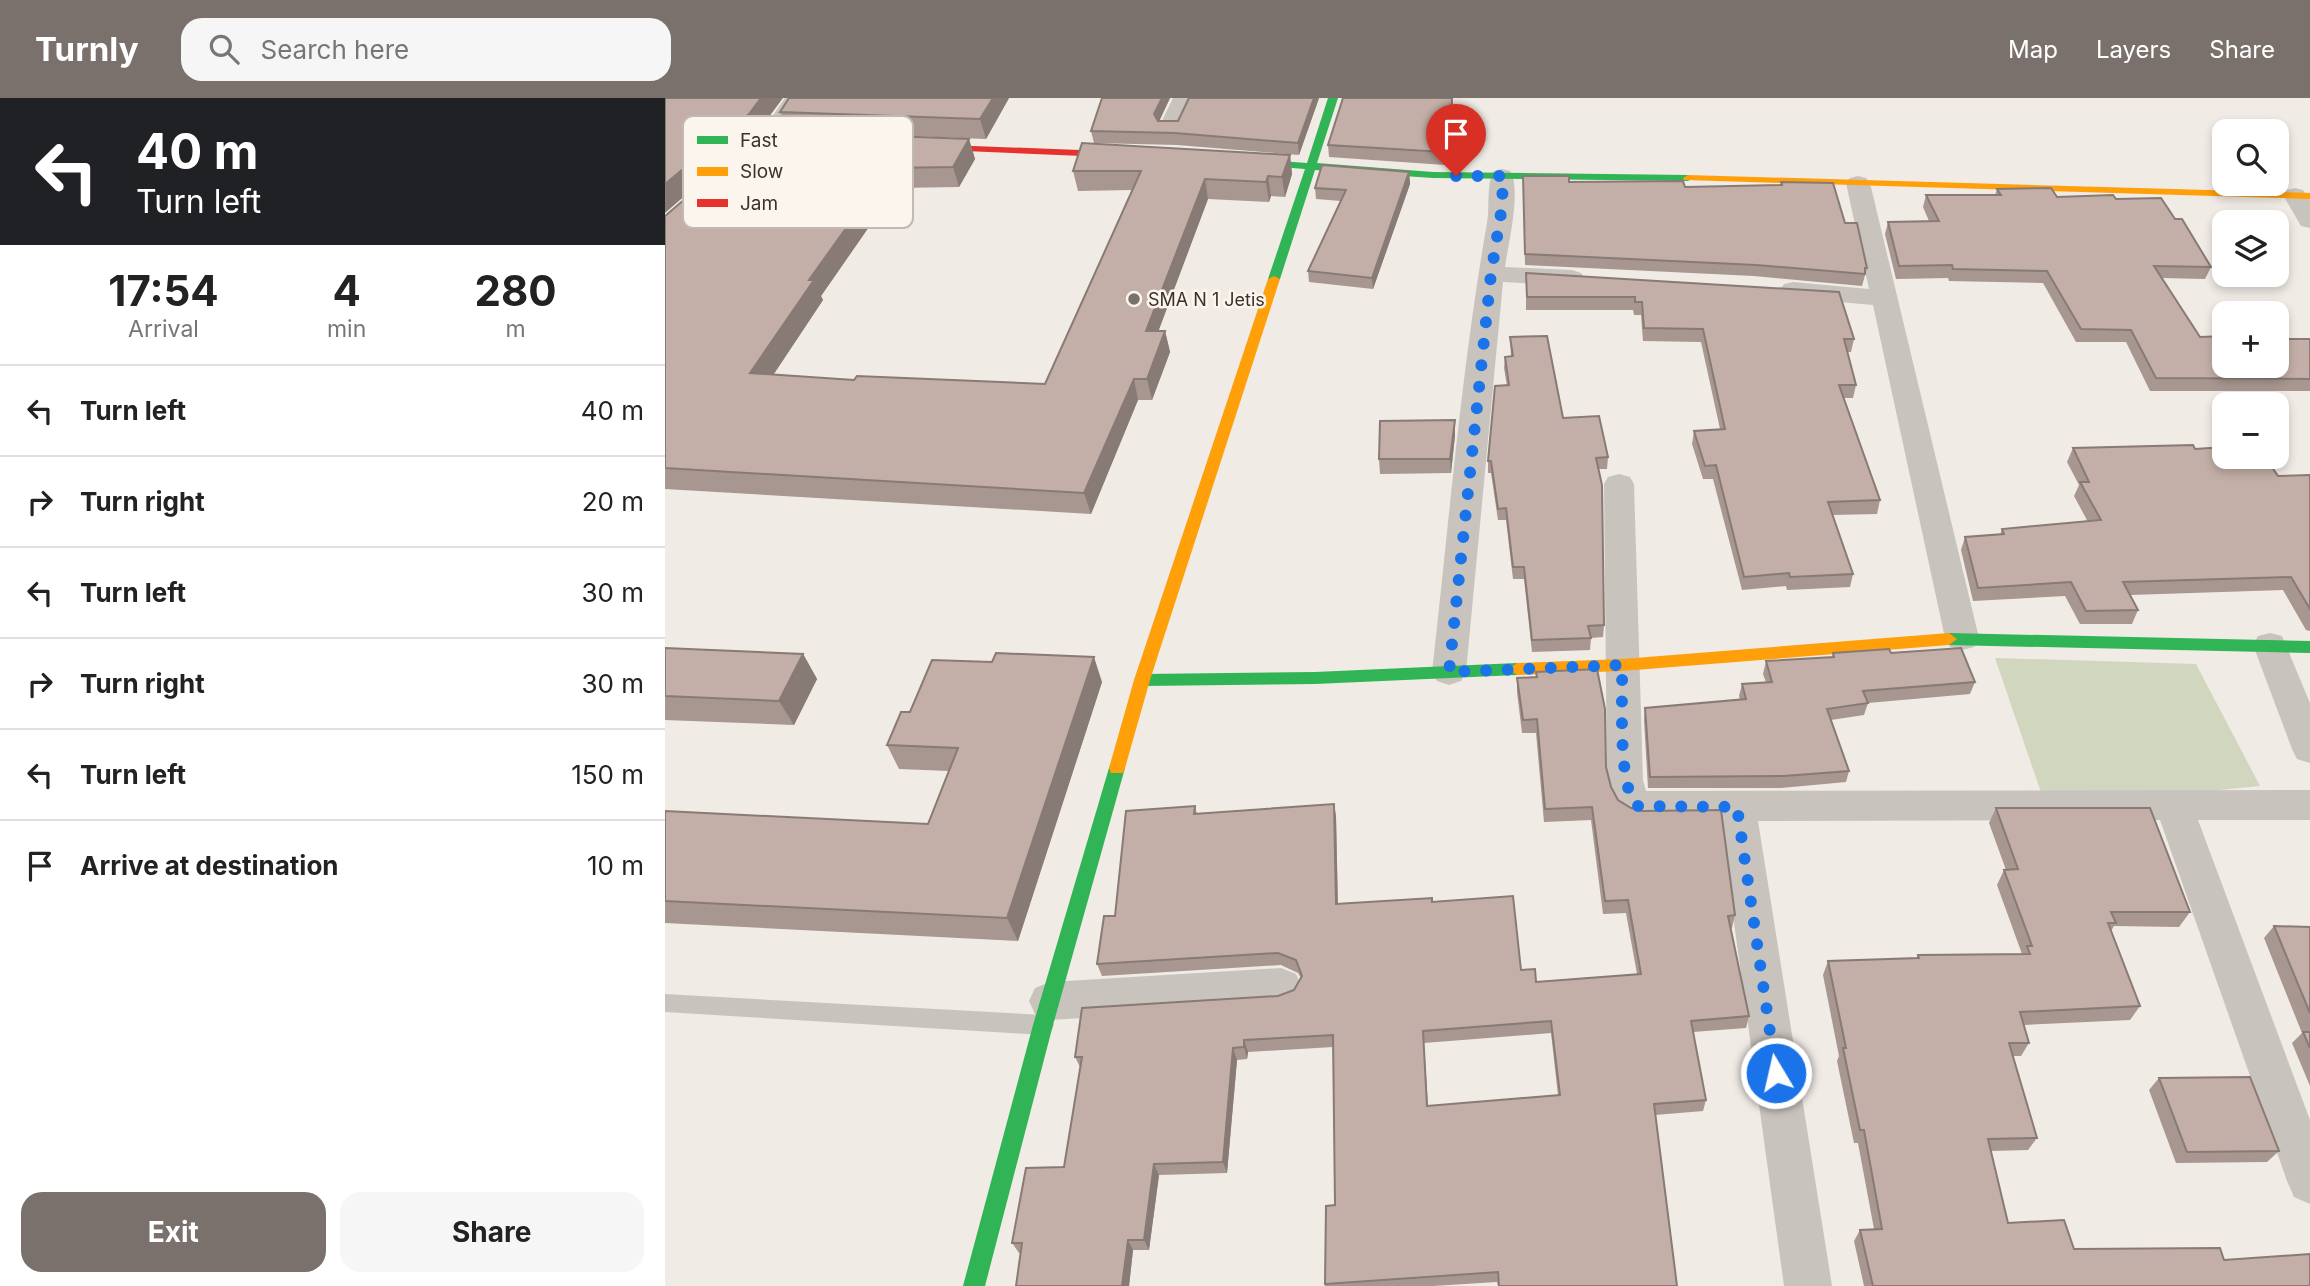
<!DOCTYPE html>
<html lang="en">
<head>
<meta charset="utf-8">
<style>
  :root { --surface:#fff; --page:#f6f6f6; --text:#222; --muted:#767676; --line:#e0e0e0; --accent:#7a716c }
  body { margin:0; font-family:Inter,sans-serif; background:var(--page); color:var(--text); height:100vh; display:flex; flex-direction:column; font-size:26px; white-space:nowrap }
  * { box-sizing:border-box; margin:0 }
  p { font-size:23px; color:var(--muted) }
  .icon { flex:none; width:38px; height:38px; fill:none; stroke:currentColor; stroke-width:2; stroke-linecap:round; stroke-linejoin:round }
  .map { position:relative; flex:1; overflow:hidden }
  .details { display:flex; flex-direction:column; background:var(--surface); width:665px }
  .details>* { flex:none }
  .top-card { background:#202124; color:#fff; overflow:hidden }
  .fabs { position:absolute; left:1547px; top:21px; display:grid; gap:14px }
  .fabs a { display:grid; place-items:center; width:77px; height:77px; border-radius:14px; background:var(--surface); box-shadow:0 4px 10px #0003; font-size:35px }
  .pin { position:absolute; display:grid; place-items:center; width:60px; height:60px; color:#fff; margin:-72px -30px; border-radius:50% 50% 50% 0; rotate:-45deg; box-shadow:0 0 7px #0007 }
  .pin .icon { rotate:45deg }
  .me { position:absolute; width:77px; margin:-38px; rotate:351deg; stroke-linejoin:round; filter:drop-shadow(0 0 5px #0008) }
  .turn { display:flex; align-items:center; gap:24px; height:147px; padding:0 21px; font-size:32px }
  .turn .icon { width:91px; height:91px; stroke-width:2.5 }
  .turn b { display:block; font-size:49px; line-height:60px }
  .eta { display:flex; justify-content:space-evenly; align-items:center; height:119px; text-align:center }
  .eta b { font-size:42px; font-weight:700; line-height:49px }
  .action { display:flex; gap:14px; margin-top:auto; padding:14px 21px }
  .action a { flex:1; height:80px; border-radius:21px; background:var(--accent); color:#fff; font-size:28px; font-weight:700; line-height:80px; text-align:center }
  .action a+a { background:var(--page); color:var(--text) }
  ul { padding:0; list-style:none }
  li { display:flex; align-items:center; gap:21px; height:91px; padding:0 21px; border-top:2px solid var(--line) }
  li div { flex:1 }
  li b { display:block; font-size:26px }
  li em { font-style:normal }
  header { display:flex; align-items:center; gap:42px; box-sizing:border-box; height:98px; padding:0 35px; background:var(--accent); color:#fff }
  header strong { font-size:33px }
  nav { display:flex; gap:38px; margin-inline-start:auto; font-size:24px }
  .search { width:490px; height:63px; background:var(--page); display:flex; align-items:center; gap:18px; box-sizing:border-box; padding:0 24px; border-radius:21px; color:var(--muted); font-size:26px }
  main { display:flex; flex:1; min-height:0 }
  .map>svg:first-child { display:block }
  .green { fill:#d1d6bf }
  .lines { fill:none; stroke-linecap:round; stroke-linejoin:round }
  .lane { fill:#c9c3be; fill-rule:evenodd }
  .street { fill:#c9c3be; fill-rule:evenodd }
  .fast { fill:#30b455; fill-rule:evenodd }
  .slow { fill:#ff9f0a; fill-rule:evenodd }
  .jam { fill:#e5322d; fill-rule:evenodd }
  .wall { fill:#a89690; fill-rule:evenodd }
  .shaded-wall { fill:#887a75 }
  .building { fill:#c3afa7; stroke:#887a75; stroke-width:2; fill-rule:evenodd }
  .route { stroke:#1a73e8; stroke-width:12; stroke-dasharray:0 21.6 }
  .poi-dot { fill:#7a716c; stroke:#fbf5ee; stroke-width:2.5 }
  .labels { text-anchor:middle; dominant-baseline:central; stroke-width:5; stroke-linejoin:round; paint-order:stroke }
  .far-poi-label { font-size:18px; fill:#3b302b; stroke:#fbf5ee; text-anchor:start }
  .key { fill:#fbf5ee; stroke:#c1bab4; stroke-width:2 }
  .key-label { font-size:19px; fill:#3b302b }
</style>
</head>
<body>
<header>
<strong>Turnly</strong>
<div class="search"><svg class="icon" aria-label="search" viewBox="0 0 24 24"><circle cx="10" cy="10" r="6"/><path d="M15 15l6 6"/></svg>Search here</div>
<nav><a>Map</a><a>Layers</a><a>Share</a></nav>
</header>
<main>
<section class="details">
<div class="top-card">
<div class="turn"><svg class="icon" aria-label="left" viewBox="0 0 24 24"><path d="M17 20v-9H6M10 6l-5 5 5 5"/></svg><div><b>40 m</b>Turn left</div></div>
</div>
<div class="eta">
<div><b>17:54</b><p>Arrival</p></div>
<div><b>4</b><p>min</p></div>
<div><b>280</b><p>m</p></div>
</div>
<ul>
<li><svg class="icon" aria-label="left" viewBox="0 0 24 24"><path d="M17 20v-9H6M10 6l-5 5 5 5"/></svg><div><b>Turn left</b></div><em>40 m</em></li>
<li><svg class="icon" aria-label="right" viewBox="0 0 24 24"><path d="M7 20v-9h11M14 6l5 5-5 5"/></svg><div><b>Turn right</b></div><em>20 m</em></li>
<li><svg class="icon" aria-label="left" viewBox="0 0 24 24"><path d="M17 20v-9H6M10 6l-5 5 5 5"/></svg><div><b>Turn left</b></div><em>30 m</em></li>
<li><svg class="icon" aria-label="right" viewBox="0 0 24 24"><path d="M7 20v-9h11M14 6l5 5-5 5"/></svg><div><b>Turn right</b></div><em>30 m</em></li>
<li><svg class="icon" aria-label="left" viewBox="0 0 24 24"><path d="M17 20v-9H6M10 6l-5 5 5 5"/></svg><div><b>Turn left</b></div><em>150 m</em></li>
<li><svg class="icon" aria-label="arrive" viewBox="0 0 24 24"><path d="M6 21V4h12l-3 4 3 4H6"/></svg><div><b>Arrive at destination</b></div><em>10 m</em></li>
</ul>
<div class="action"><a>Exit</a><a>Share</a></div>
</section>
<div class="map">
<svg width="1645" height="1188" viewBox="0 0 1645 1188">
  <rect width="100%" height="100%" fill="#f0ebe5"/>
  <path class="green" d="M1330,560L1531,566L1595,688L1381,709Z"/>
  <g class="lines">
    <path class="lane" d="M0,896L378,917L386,920L389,927L386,934L378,937L0,914Z"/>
    <g class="street">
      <path d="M120,0H142L112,45L85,69H69L65,64L69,59L96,35Z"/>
      <path d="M508,0H530L513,34H497L494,29Z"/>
      <path d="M837,71L845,73C857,91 843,147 840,169L907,172L916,175L920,180L916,185L907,188L838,184L801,574L796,583L784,587L772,583L767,574C784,425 796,273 822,125C825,110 821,85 829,73Z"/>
      <path d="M1193,78L1201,80L1205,85L1314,540L1309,549L1297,552L1285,549L1280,540L1208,207L1128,200L1119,198L1115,192L1119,186L1128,184L1204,191L1181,85L1185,80Z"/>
      <path d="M1630,90L1638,92L1645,102V130L1636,128L1618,97L1622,92Z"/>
      <path d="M954,376L965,379L969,386L978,682L981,693L1645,692V722H1533L1645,1022V1106L1629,1099L1622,1083L1495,722L1093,723L1167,1188H1119L1055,723C1033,723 973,730 957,717C947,709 945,694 942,682L939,386L943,379Z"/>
      <path d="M1605,535L1617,538L1645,605V665L1632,661L1627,651L1588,547L1593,538Z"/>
      <path d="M616,870L631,876L637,889L631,902L616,908L385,922L370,916L364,903L370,890L385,884Z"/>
    </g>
    <g class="fast">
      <path d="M663,0H673L652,65L768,74L1023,77L1028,80L1023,83L768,80L650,72L615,181L609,184L605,183L603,181L640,71L575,66L570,63L575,60L642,65Z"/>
      <path d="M1284,535L1645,543V555L1284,547L1276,541Z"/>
      <path d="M852,565L860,571L852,577L650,586L477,588L469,582L477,576L650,574Z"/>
      <path d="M452,663L458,665L460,670L388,927L320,1188H298L368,927L444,670L446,665Z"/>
    </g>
    <g class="slow">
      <path d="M1023,77L1645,95V101L1019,82L1018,80Z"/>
      <path d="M609,178L615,181L485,582L460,670L458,675H446L444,670L469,582L603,181Z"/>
      <path d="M1284,535L1292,541L1284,547L957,573L852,577L844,571L852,565L957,561Z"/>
    </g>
    <path class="jam" d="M256,46L466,54L471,57L466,60L252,51V47Z"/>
  </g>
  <g class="wall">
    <path d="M344,0L321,41L123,33L115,14Z"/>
    <path d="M437,0H505L494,23H513L654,0L634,57L512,47L429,45L426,33Z"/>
    <path d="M123,34L304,41L310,61L294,89L231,90L156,198L158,202L109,276L189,282L380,286L467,92L413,93L408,73L625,57L627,76L620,99L606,98L604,104L543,101L493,233H500L505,254L487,302H473L426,416L0,391V118Z"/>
    <path d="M663,47L786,49L780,67L664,59Z"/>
    <path d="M744,74L745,86L708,191L644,184L643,173L676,103L651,101L650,90Z"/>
    <path d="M858,78L904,84L1020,89L1116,87V84L1180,125L1202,170L1197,188L1089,178L860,167Z"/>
    <path d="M1332,91L1392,99L1451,101L1546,169L1540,181L1497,180L1535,239L1559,268L1645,241V293H1485L1461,244H1411L1378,185L1284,183L1283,180L1231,181L1220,136L1223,124L1264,123L1258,109L1261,97H1330Z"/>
    <path d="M861,175L1189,241L1186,254H1182L1191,287L1188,300H1179L1215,402L1212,416L1167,417L1188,476L1185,489L1122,492L1121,488L1077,492L1048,381H1038L1027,346L1029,333L1055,331L1036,244L978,243L976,217H969L968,212H861Z"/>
    <path d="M845,239L898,320L943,359L942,371H934L939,527L938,539L926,540L925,552L867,554L859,481H848L841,422H833L826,375H823V363L842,288L839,270L840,259L846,258Z"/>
    <path d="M790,322V337L786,375L715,376L714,361Z"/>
    <path d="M1408,350L1530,351L1613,378L1645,377V533L1641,532L1618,492L1465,497L1473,512L1467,526H1415L1400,498L1308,503L1296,452L1300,439L1335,437L1337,431L1423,424L1409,398L1414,387L1402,364Z"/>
    <path d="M0,550L138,556L152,581L129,627L0,622Z"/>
    <path d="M1168,555H1226L1310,584L1305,596L1203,605L1199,617L1166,622L1184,673L1181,684L1116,690H983L979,622L980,610L1075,602L1074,598L1077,586L1101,584L1098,576L1101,563L1167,559Z"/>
    <path d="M871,574L941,669L946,689L953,702L1070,817L1067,830H1066L1084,918L1081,930L1028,934L1041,1002L1038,1013L990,1017L1012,1188H833L832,1184L768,1188H660V1186L670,1107L668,949L583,954L582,961L572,962L562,1075L494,1077L484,1152H468L464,1188H351L356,1155H354L347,1145L399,1069L416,971L410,959L613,898L629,892L636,880L633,875L616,867L437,878L432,866L450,818L530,708L532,716L669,706L671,719L673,806L767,804L856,872L871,884L972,876L961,815L938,816L926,722L879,724L871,635H857L852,594V580L871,579ZM886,935L893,997L763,1008L759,945Z"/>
    <path d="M437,584L353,843L0,825V713L263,726L284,673L234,671L222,647L245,614Z"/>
    <path d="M1331,710L1525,814L1514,829L1449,828L1446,833L1475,908L1465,922L1359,927L1364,945L1356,958H1348L1372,1040L1363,1052L1326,1053L1343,1125L1409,1151L1559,1162L1645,1188H1199L1189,1143L1195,1132L1209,1131L1193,1045H1189L1172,963L1174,958L1158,877L1163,863L1251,860L1253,857L1357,856L1332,787L1339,772H1341L1324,725Z"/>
    <path d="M1609,828L1645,829V988L1627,945L1637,935L1599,840Z"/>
    <path d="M1494,980L1614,1053L1602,1064L1511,1065L1484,992Z"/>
  </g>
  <g class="shaded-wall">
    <path d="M96,0H118L92,35L0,115V86Z"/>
    <path d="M328,0H344L321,41L315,21Z"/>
    <path d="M497,0H505L492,28L489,16Z"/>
    <path d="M649,0H654L634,57L633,45Z"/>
    <path d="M787,0L786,49L780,67L779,54Z"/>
    <path d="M304,41L310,61L294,89L288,69Z"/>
    <path d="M625,57L627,76L620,99L617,79Z"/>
    <path d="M224,70L231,90L156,198L158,202L96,295L85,275L144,182Z"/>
    <path d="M744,74L745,86L708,191L707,180Z"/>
    <path d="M603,78L606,98L604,104L601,84Z"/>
    <path d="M540,81L543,101L486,253L481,233Z"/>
    <path d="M500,233L505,254L487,302L482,281Z"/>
    <path d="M469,281L473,302L426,416L419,395Z"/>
    <path d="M790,322V337L786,375L785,361Z"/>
    <path d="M138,556L152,581L129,627L114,603Z"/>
    <path d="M429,559L437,584L353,843L342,820Z"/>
    <path d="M669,706L671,719L673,819L671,806Z"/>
    <path d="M579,942L583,954L582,961L579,949Z"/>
    <path d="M568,950L572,962L562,1075L558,1064Z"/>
    <path d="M489,1066L494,1077L484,1152L479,1142Z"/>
    <path d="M463,1142L468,1152L464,1188H457Z"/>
  </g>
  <g class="building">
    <path d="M0,0H96L84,16L0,86Z"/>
    <path d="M124,0H328L315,21L115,14Z"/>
    <path d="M437,0H497L489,16L493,23H513L524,0H649L633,45L510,35L426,33Z"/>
    <path d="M678,0H787L786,37L779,54L663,47Z"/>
    <path d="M102,31L123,34L304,41L288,69L224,70L144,182H149L85,275L189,282L192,278L380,286L476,73H408L417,45L625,57L617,79L603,78L601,84L540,81L481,233H500L482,281H469L419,395L0,370V118Z"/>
    <path d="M657,67L744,74L707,180L643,173L681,92L650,90Z"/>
    <path d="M858,78H904V84L1018,83L1020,89L1117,87L1116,84L1168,85L1180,125H1192L1202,170H1200V176L1091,167L860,156Z"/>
    <path d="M1386,90L1392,99L1448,97L1451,101L1496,100L1510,121H1517L1546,169L1489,168L1535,239L1559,238V268H1612V241H1645V281L1491,280L1466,232L1416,231L1382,173L1288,171L1287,167L1234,168L1223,124L1274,123L1261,97H1336L1332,91Z"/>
    <path d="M861,175L1174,194L1189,241H1179L1191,287H1174L1215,402L1163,404L1188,476L1125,479L1124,475L1079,479L1051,367L1040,368L1029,333L1060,331L1038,231L979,230L977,204H970V199H862Z"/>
    <path d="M882,238L898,320L934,318L943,359L931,360L937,387L939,527L923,528L926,540L867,542L859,469H848L841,410L833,411L826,363H823L830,288L844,287L840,259L848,258L845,239Z"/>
    <path d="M790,322L785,361H714L715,323Z"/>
    <path d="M1528,347L1530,351L1559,349V359H1600L1613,378L1645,377V511L1626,479L1458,484L1473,512L1421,513L1406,484L1313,490L1300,439L1339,436L1337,431L1436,422L1415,384H1424L1408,350Z"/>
    <path d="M0,550L138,556L114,603L0,598Z"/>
    <path d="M1296,550L1310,584L1198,593L1203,605L1162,611L1184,673L1119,678L985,679L980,610L1081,601L1077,586L1107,584L1101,563L1169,559L1168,555L1224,551L1226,555Z"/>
    <path d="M331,555L429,559L342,820L0,803V713L263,726L293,650L222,647L236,614H245L267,562L327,564Z"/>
    <path d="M932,571L940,611L941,669L946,689L953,702L966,710L978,713L1056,712L1070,817L1063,818L1084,918L1026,923L1041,1002L989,1006L1012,1188H834L833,1174L660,1186L661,1108L670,1107L668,937L579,942V949L568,950L558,1064L489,1066L479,1142H463L457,1188H351L357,1145H347L361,1070L399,1069L417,959H410L417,910L613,898L629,892L637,878L631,862L613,855L432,866L439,818H450L461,713L530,708L529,716L669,706L671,806L767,800V804L848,798L856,872L870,871L871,884L976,876L963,802L940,803L927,709L880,711L872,621L858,622L852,580L872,579L871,574ZM886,923L895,997L762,1008L758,933Z"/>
    <path d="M1331,710H1485L1525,814H1446L1451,825H1443L1475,908L1355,914L1364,945H1344L1372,1040L1323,1041L1343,1125L1399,1122L1409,1151L1555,1150L1559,1162L1645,1156V1188H1208L1195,1132L1217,1131L1199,1032H1195L1178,950H1181L1163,863L1254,860L1253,857L1365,856L1362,848H1367L1339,772L1353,771Z"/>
    <path d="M1609,828L1645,829V915Z"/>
    <path d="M1638,934H1645V950Z"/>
    <path d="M1585,979L1614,1053L1522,1054L1494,980Z"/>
  </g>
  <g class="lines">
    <path class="route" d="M791,78H838L837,109L826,176L784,574L957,567C958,599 952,688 972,708L1072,709L1111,975"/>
  </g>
  <circle class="poi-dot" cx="469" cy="201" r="7"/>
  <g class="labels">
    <g class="far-poi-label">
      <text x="483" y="201">SMA N 1 Jetis</text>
    </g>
  </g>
  <rect x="18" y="18" width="230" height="112" rx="10" class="key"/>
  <rect x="32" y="38" width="31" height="8" fill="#30b455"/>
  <rect x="32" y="69" width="31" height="9" fill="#ff9f0a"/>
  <rect x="32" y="101" width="31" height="8" fill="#e5322d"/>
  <g class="key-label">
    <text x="75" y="49">Fast</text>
    <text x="75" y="80">Slow</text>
    <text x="75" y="112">Jam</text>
  </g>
</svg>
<div class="fabs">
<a><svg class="icon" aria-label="search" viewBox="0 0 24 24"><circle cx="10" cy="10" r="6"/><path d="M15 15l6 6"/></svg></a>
<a><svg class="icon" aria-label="layers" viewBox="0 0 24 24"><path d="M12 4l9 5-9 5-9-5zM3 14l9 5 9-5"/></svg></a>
<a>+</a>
<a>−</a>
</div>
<div class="pin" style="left:791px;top:78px;background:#d93025"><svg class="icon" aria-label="arrive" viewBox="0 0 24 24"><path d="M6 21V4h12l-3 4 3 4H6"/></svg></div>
<svg class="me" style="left:1111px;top:975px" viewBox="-20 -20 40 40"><circle r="17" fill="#1a73e8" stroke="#fff" stroke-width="3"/><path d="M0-11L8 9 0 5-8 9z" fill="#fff"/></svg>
</div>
</main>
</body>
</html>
